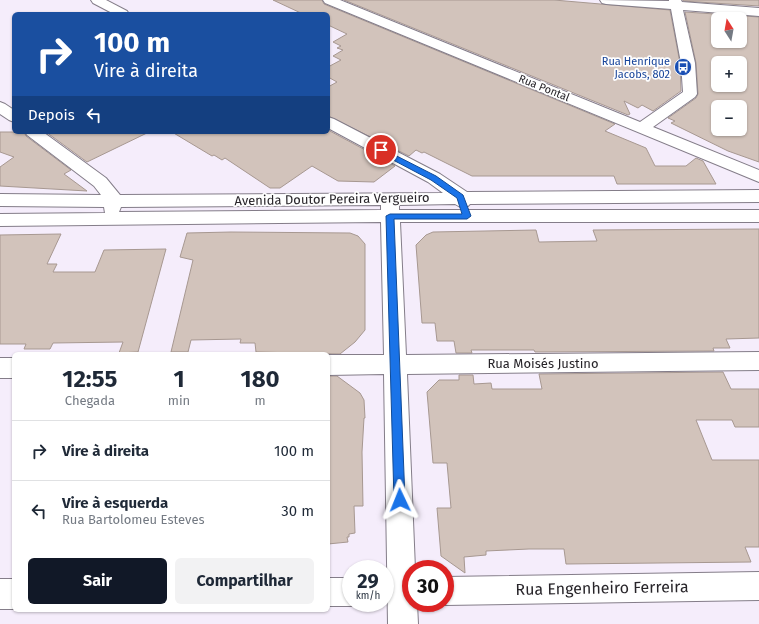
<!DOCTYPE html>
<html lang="pt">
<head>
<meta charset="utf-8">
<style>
  :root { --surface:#fff; --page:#f2f2f3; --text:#1f2937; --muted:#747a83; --line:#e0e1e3; --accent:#111827 }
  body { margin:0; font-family:"Fira Sans",sans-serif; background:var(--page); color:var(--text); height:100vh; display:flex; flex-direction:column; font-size:15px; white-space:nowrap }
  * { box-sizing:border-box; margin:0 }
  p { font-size:13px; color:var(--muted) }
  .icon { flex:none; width:22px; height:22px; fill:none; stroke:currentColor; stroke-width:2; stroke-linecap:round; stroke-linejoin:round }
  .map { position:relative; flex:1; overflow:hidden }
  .drawer { position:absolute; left:12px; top:352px; width:318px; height:260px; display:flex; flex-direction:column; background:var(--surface); border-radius:6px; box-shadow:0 1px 3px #0004 }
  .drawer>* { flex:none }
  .banner { position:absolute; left:12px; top:12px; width:318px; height:122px; border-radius:6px; box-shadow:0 1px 3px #0004; background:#1a4fa0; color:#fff; overflow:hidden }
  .needle { width:26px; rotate:349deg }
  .buttons { position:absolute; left:711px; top:12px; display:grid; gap:8px }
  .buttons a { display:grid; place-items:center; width:36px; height:36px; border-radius:6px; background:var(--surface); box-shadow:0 1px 3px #0004; font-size:20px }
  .speed { position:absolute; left:342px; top:560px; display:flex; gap:8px; font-size:20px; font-weight:700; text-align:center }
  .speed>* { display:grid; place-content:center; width:52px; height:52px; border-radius:50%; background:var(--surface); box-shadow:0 1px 3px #0004; line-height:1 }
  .speed small { font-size:10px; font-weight:400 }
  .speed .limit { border:6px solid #d22; background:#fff; color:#111 }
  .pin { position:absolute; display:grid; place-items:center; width:34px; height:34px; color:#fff; margin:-17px; border:2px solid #fff; border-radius:50%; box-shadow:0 1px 4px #0007 }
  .me { position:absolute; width:44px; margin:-22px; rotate:358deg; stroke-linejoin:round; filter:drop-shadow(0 0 3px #0008) }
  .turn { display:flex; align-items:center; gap:14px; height:84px; padding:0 16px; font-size:18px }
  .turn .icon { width:52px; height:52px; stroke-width:2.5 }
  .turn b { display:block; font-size:28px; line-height:34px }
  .then { display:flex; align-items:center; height:38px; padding:0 16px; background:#0003; gap:8px; font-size:15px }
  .eta { display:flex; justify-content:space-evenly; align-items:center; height:68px; text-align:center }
  .eta b { font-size:24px; font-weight:700; line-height:28px }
  .primary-button { display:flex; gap:8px; margin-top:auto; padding:8px 16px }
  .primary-button a { flex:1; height:46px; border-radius:6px; background:var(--accent); color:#fff; font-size:16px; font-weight:700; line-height:46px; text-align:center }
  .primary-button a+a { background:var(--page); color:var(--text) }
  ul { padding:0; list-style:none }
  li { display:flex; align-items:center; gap:12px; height:60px; padding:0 16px; border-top:1px solid var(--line) }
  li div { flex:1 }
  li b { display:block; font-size:15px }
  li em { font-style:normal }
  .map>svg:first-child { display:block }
  .building { fill:#d2c3bb; stroke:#a79891; fill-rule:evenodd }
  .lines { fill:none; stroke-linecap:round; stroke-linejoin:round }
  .minor-casing { stroke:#847d89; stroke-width:2 }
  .minor { fill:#fff; fill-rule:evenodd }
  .route { fill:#1a73e8; stroke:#114b97 }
  .labels { text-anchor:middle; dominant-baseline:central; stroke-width:3.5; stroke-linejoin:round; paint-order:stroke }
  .far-transit-label { font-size:11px; fill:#164399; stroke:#fefefe; text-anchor:end }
  .far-street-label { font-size:11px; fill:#272429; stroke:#fefefe }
  .street-label { font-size:13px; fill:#272429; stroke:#fefefe }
  .near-street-label { font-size:16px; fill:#272429; stroke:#fefefe }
</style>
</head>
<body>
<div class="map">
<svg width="759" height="624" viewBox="0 0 759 624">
  <rect width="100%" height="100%" fill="#f5edfb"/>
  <g class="building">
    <path d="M273,0H322L324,4L615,124L605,131L646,148L655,166H686L696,158L703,161L716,184H617L614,176H472L424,152L422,153L416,150L409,156L328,116V87L337,82L328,77V67L341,60L333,56L343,50L337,48L341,46L333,42L347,34L328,25V14H303Z"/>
    <path d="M344,0H554L670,10L680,63L681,91L653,111L642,105L638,108L624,101L630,114L628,115Z"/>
    <path d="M683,0H759V6L683,1Z"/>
    <path d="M685,12L759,17V162L728,151L671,123L675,121L668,118L696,98L698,94L696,63ZM718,19H740V41H718ZM718,63H740V85H718ZM718,107H740V129H718Z"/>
    <path d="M328,130L395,166L374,182L338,181L312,166L280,188H270L225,158L222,160L214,155L212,156L172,132H328Z"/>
    <path d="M0,132H24L26,136L71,170L64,174L87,191L0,186V167L14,157L0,152Z"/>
    <path d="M46,132H149L87,162Z"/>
    <path d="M759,229V338L726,339L730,348H713L714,351L535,352L534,350H471L472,353H456L454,341H437L435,323H422L416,245L426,235L433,232L536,230L539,242L597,241L593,230Z"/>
    <path d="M231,232L350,233L358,236L365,244V330L355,342L340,354L256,352L255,343H240L241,339L191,340L188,352H171L193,260L180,257L187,233Z"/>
    <path d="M61,234L47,264H57L53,272H95L104,250L166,249L138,352L119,353L123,342L53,343L50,349H24L26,344H0V235Z"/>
    <path d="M723,372L731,389H759V427H735L732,420H696L712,460H759V547H745L751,562L566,564L564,549H529L486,551V555L464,557L465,573L441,556L437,508H451L447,463H433L427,392L439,380H459V375H473L474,384L491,383L492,389H542L539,374Z"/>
    <path d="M328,376H337L360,393L364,400L365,418H364L362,452L363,506H354L355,533L349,534V537H347L348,542L328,544Z"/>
  </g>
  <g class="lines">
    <defs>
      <g id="minor">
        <path d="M91,0H106L127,11L129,14H114L93,3Z"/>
        <path d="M323,0H340L640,122L683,92L681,63L671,9L606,4L602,3L600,0L669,1V0H681L682,2L759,8V16L683,10L695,63L697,94L695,97L653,127L759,170V182L325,3Z"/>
        <path d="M0,102L5,104L14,110V122L9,120L0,114Z"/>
        <path d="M328,117L334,119L440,174L467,192L759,190V202L470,204L468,206L462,208L455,204L399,205V210H759V222H400L406,355L759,352V370L407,374L415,569H411V603H417L418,624H388L384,374L328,375V355H384L381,222L0,226V214L105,213L104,207L0,206V194L101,195L94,186L27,135L25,132H43L106,178L120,195L443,193L428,182L328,128ZM381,205V210L119,212L121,207Z"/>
        <rect x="0" y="358" width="14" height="20"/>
        <path d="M759,572V600L445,605L439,603H445V577Z"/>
        <path d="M328,578H351V603H359L351,606H328Z"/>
        <rect x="0" y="579" width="14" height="30"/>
      </g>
    </defs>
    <use href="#minor" class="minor-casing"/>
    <use href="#minor" class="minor"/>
  </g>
  <path class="route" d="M381,148L436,176L463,195L471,216L467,219H394L405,500L404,504L400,506L396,504L394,500L386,216L390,214H462L457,198L431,180L378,152V149Z"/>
  <defs>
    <symbol id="bus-disc" viewBox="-11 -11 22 22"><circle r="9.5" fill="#1a4fb4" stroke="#fefefe"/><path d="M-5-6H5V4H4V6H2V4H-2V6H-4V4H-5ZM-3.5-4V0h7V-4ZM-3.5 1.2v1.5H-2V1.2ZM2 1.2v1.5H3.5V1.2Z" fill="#fff"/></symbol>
  </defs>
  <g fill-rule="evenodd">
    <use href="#bus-disc" x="673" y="57" width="20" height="20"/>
  </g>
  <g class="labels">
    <g class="far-transit-label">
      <text x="670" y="61">Rua Henrique<tspan x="670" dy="13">Jacobs, 802</tspan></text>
    </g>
    <g class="far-street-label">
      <text transform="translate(544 88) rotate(22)">Rua Pontal</text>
    </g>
    <g class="street-label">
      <text transform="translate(332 199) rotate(-1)">Avenida Doutor Pereira Vergueiro</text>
      <text x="543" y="363">Rua Moisés Justino</text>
    </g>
    <g class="near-street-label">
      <text transform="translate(602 588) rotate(-1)">Rua Engenheiro Ferreira</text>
    </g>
  </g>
</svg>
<div class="buttons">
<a><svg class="needle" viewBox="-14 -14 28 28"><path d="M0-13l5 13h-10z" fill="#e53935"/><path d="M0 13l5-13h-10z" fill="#747a83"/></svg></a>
<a>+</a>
<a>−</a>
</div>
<div class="speed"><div>29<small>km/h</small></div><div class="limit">30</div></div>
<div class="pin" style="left:381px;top:150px;background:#d93025"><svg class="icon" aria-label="arrive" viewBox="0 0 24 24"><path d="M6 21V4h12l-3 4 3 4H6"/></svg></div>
<svg class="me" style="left:400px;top:500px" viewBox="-20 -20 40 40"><path d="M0-17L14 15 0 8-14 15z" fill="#1a73e8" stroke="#fff" stroke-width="4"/></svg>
<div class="banner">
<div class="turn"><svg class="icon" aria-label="right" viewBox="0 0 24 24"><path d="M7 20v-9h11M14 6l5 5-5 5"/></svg><div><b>100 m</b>Vire à direita</div></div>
<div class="then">Depois<svg class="icon" aria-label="left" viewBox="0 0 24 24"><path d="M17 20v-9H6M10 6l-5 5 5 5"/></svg></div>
</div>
<section class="drawer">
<div class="eta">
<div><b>12:55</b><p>Chegada</p></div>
<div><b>1</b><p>min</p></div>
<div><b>180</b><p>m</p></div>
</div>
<ul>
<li><svg class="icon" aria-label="right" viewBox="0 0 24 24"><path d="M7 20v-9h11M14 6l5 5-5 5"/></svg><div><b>Vire à direita</b></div><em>100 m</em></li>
<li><svg class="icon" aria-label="left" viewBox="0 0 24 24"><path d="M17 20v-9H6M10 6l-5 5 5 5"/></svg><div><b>Vire à esquerda</b><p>Rua Bartolomeu Esteves</p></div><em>30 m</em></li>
</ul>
<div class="primary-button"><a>Sair</a><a>Compartilhar</a></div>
</section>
</div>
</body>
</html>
